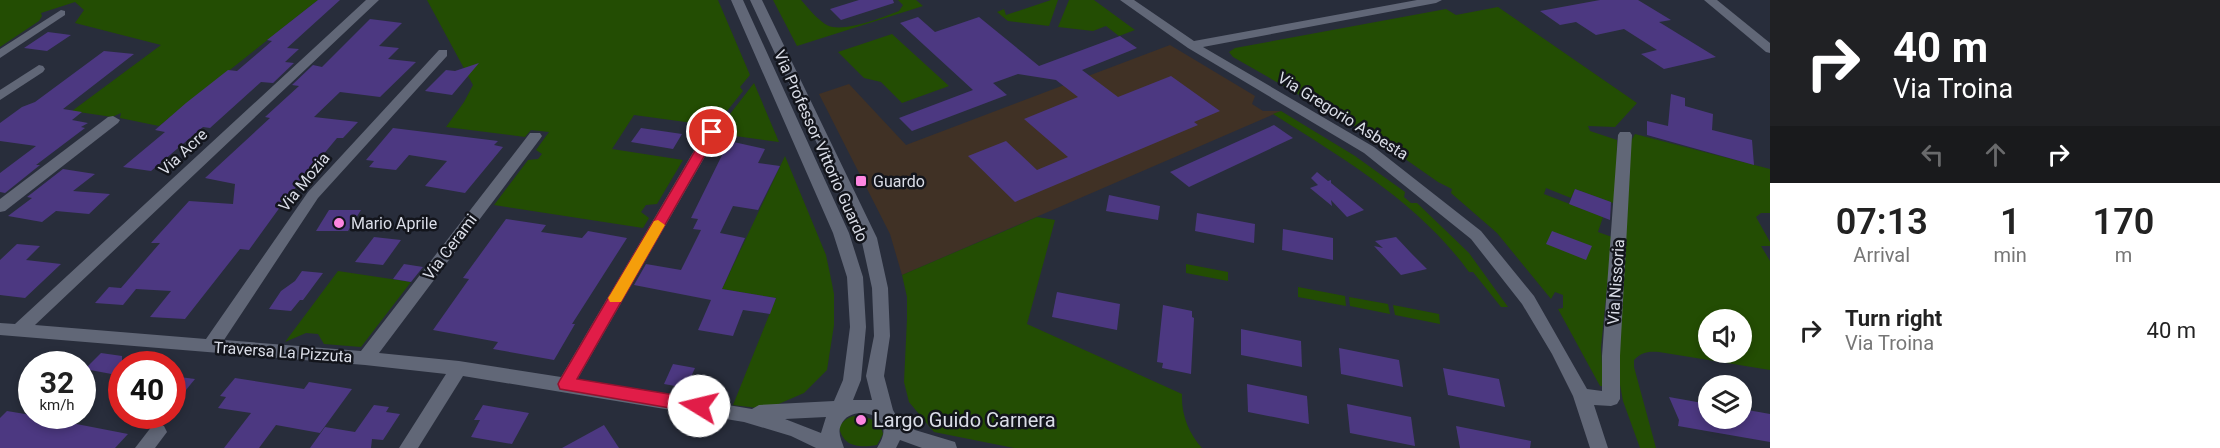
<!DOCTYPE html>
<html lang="en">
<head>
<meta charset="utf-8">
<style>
  :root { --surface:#fff; --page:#f2f2f2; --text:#222; --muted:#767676 }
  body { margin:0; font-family:Roboto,sans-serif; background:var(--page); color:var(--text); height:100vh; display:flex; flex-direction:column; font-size:22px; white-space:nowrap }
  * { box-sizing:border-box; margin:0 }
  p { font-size:20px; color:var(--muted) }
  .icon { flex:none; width:33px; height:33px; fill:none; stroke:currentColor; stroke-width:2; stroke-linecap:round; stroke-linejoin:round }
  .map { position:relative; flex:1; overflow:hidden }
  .sheet { display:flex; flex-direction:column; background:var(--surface); width:450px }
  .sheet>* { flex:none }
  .guide { background:#202124; color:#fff; overflow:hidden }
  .tools { position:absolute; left:1698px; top:309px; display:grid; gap:12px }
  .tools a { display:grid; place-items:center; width:54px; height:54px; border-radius:50%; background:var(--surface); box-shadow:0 3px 9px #0003; font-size:30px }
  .speed { position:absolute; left:18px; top:351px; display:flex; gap:12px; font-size:30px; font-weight:700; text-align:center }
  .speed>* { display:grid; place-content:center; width:78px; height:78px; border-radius:50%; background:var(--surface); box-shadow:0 3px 9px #0003; line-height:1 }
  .speed small { font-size:15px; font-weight:400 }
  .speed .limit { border:9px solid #d22; background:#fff; color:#111 }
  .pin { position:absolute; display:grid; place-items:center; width:51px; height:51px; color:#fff; margin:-26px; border:3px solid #fff; border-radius:50%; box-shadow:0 2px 6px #0007 }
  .me { position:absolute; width:66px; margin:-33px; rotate:279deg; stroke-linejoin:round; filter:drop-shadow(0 0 4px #0008) }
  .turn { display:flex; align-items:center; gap:21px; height:126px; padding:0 24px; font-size:27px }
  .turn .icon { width:78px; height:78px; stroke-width:2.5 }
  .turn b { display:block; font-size:42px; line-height:51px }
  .lanes { display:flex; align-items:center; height:57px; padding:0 24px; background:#0003; justify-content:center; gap:30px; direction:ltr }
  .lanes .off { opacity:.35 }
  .eta { display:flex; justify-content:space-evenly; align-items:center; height:102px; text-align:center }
  .eta b { font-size:36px; font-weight:600; line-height:42px }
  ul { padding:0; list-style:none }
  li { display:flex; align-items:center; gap:18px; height:90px; padding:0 24px }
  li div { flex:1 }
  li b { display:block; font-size:22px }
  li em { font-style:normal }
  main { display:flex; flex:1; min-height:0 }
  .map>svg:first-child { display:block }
  .education { fill:#403125 }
  .green { fill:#234d03; fill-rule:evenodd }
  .building { fill:#4c3881 }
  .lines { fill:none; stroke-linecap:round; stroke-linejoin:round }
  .minor { fill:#616777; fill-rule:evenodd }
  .route { fill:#e11d48; stroke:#92132f; stroke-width:1.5 }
  .slow { fill:#f59e0b }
  .poi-dot { fill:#fe86e1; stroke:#13151c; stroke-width:2 }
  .labels { text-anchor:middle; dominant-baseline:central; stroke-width:5; stroke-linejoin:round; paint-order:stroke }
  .street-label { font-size:16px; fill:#dadde7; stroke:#13151c }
  .poi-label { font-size:16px; fill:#dadde7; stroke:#13151c; text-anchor:start }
  .near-poi-label { font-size:20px; fill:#dadde7; stroke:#13151c; text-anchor:start }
</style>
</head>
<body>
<main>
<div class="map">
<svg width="1770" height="448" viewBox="0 0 1770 448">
  <rect width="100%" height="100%" fill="#282d3b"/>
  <path class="education" d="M1170,45L1255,96L1252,104L1263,111H1281L902,275L890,234L819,94L849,84L906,145Z"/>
  <g class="green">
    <path d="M0,0H318L159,126L120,118L121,113L112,117L72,111L161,45L75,23L84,10L75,2L41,13L42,16L39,21L0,47Z"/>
    <path d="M427,0H718L750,75L740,87L743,91L715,126L634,115L612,149L683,160L657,204L646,205L641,212L649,218L643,228L494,205L528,160L538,159L542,154L536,150L549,132L531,130L525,137L446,127L464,102L473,85Z"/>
    <path d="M773,0H801C808,8 816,18 825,24C840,35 883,17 899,11L903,5L898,0H916L923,6L797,46Z"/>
    <path d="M1051,0H1058L1049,26L1008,21L997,12L1004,9L1006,15Z"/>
    <path d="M1069,0H1094L1135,30L1119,36L1106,26L1093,31L1058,27Z"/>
    <path d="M1498,7L1637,103L1615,127L1588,126L1590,131L1617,140L1616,204L1575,189L1571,198L1546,188L1544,194L1603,217L1598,232L1612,237L1601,347L1603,386H1600L1558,309L1563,308V295L1555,292L1551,299L1497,233L1451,193L1452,189L1438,182L1378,140L1233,57L1229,52L1235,48L1446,9L1456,15Z"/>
    <path d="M892,34L949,86L902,103L881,82L864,78L838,52Z"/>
    <path d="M754,83L779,142L721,134L724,127H720Z"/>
    <path d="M1281,111L1355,156L1405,192L1404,197L1411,203H1417L1469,253L1508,307H1501L1473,272H1469C1419,203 1344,159 1273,114Z"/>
    <path d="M1635,134L1770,169V213H1761L1756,217L1770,242V246H1761L1770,261V370L1659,352C1648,351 1642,352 1634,360V367L1656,448H1640L1623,401L1618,374L1630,143ZM1708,320H1742V352H1708Z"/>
    <path d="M785,156L826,255L830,274L834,294V325L827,370L804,393L767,409L733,405L776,298L722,289Z"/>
    <path d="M1037,217L1055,220L1027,324L1182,394C1181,413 1188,433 1202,448H1014L934,432L909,402L904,382L907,319V297L902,275Z"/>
    <path d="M1186,264L1228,272V281L1186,273Z"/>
    <path d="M338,271L411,282L361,347L324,344L318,334L306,333L285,342Z"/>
    <path d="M1298,287L1345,296L1346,306L1298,297Z"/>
    <path d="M1349,297L1388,304L1390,314L1350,306Z"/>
    <path d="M1393,305L1439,314L1440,324L1395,315Z"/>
    <path d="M861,415L880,423L883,434L877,445C859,448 843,447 839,427C845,418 851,416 861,415Z"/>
  </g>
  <g class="building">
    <path d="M318,0H340L287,48L299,49L285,62L294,63L273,83L261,82L210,128L203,127L151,171L123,167L165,132L155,130L186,103L228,70L237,71L272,41L267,40Z"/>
    <path d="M859,0H893L894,3L841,20L830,9Z"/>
    <path d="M1600,0H1638L1671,20L1659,22L1716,57L1664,69L1641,54L1657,50L1624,29L1596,35L1576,22L1560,25L1540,11Z"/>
    <path d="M918,17L935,32L979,17L1039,66L1120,36L1137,48L1082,70L1118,97L1171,76L1220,111L1194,122L1198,125L1015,202L968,156L1006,141L1037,170L1068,157L1024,119L1078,97L1056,80L1018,74L993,83L1007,95L912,131L899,118L973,90L900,23Z"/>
    <path d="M370,19L402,23L379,46L399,48L388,59L416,62L380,97L340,92L314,117L358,122L343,138H337L283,203L249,250L240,249L185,319L150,317L171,291L136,289L123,305L95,303L109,287L121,288L160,243H151L189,201L233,204L235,184L205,178L270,118L265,117L299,86L292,85L313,65L322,67Z"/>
    <path d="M48,32L71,35L47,51L24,48Z"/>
    <path d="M104,51L134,54L63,109L82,112L72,120L88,123L81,127L85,128L36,165H40L5,193L0,192V173L36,146L0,141V123L22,107L35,102Z"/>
    <path d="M479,63L452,95L425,91L446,70L455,71Z"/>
    <path d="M1671,94L1685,98V106L1713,114L1712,130L1752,140L1754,165L1647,135V121L1668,126Z"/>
    <path d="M1274,125L1293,138L1189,187L1170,172Z"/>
    <path d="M393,128L498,141L494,145L503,147L465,193L425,186L447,161L409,155L396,170L369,167L374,161L366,160Z"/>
    <path d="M641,128L682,134L673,149L631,142Z"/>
    <path d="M729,141L765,149L758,163L780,166L758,210L733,206L720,233L745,238L722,289L776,298L770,314L743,310L733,336L698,330L711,300L634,285L646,264L681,270L701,230L693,229L698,219L691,218Z"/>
    <path d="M63,169L95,174L73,191L110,194L89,214L56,211L42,222L8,216L32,198L27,197Z"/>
    <path d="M1317,172L1328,181L1331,180V183L1364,210L1347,217L1331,200L1332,206L1310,188L1318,185L1311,178Z"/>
    <path d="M1575,189L1611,202L1610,220L1569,204Z"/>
    <path d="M1109,195L1160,206L1158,220L1106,211Z"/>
    <path d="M329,210H361L348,231H316Z"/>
    <path d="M1197,213L1255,224L1254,243L1195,231Z"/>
    <path d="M506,219L546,225L541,232L582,238L588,231L627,238L572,324H575L554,360L493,349L498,342L433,330L469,279L463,278Z"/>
    <path d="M1283,229L1333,238V260L1282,250Z"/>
    <path d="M1552,231L1592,246L1586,260L1546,244Z"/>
    <path d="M374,237L401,240L383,265L355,262Z"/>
    <path d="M1396,237L1411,253L1427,269L1401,275L1374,246L1383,248L1375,241Z"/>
    <path d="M17,244L40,246L26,260L61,264L25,298L0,295V260Z"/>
    <path d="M404,264L423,267L411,282L393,279Z"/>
    <path d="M302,271L323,273L303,300H300L291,311L269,309L281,291L295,281Z"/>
    <path d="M1057,292L1120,304L1117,330L1052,317Z"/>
    <path d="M1163,305L1192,311V317L1194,318L1191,374L1162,368L1163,363L1157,362Z"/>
    <path d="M1241,329L1301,341L1302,367L1241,355Z"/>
    <path d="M1339,348L1399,360L1403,387L1341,374Z"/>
    <path d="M101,353L122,356V376L85,369Z"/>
    <path d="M673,364L695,368L686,388L664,384Z"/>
    <path d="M1443,368L1499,379L1505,407L1448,395Z"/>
    <path d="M172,376L195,379L172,407Z"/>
    <path d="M235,378L304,389L309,382L352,389L320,433L276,425L259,448H224L251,413L218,408L226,397L220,396Z"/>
    <path d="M1247,384L1307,396L1309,424L1248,412Z"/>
    <path d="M1669,397L1708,404V418H1742V409L1770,414V442L1678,426L1679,420Z"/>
    <path d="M1347,404L1411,417L1415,446L1350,433Z"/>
    <path d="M374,405L389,407L386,412L400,414L383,440L372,439L371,448H310L325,427L355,432Z"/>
    <path d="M483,405L529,413L512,444L471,437L480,420H474Z"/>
    <path d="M7,411L25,414L128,434L115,448H0V418Z"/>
    <path d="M604,425L619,448H562Z"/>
    <path d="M1456,426L1531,441L1530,448H1460Z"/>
  </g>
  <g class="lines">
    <g class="minor">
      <path d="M366,0H379L35,325L206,339L308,192L439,50H447V56L318,198L224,340L361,351L530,133H540L542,136L540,139L379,353L459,361L561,377L705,132L712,128L719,132L577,380L752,409L759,405L834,401L843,380L850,327L847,277L833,233L731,0H743L849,233L863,277L866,327L861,380L853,400H872L866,376L874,336L872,288L861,238L750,0H762L877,238L888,288L890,336L884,376L893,410L898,419L915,430L955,442L957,448H922L900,440L896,448H877C879,444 882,440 883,435C888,411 849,405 841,425C837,433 842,441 844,448H816L791,436L744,422L463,376L418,448H399L446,374L365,365L0,335V323L15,324ZM826,417L821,433L785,419Z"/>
      <path d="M1120,0H1134L1194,41L1417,0H1442L1436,3L1203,47L1374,147L1481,231L1534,296L1587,389L1602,391V356L1618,135L1620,132H1630L1632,135L1620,356V399L1617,404L1611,406L1594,405L1608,448H1590L1573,396L1552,354L1522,304L1471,239L1364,153L1188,48Z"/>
      <path d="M1704,0H1717L1770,43V53L1766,52Z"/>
      <path d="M61,10L65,11V15L0,58V49Z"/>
      <path d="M39,65L43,66L45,69L43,72L0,100V90Z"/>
      <path d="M113,116L120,120L118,123L5,211L0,212V199L108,117Z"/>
      <path d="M158,424L164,426L167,432L155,448H135L152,426Z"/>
    </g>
  </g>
  <path class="route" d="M712,129L718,132L577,379L699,399L705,401L708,406L705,411L699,413L560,389L558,384L560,380L706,132Z"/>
  <path class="slow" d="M658,220L665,225L621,302H610L608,298L610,295L654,221Z"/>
  <g class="poi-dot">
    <rect x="855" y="175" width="12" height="12" rx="3"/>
    <circle cx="339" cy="223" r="6"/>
    <circle cx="861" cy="420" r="6"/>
  </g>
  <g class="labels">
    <g class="street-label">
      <text transform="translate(1343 116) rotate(32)">Via Gregorio Asbesta</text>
      <text transform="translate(821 146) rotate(66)">Via Professor Vittorio Guardo</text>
      <text transform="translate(183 152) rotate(-43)">Via Acre</text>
      <text transform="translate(304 182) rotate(-51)">Via Mozia</text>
      <text transform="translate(450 247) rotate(-53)">Via Cerami</text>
      <text transform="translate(1616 282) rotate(-86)">Via Nissoria</text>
      <text transform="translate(283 352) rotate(4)">Traversa La Pizzuta</text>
    </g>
    <g class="poi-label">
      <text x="873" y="181">Guardo</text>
      <text x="351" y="223">Mario Aprile</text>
    </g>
    <g class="near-poi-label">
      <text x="873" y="420">Largo Guido Carnera</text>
    </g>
  </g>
</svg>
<div class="tools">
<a><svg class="icon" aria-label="sound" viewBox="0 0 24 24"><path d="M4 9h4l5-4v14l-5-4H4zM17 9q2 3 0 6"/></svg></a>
<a><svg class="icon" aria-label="layers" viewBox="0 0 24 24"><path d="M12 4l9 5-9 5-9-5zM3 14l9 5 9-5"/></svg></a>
</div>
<div class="speed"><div>32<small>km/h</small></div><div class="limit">40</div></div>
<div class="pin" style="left:712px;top:132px;background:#d93025"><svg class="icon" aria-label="arrive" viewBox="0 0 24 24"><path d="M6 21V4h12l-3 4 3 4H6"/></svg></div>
<svg class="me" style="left:699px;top:406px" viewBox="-20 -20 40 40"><circle r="19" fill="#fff"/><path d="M0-13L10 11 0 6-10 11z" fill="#e11d48"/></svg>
</div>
<section class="sheet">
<div class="guide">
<div class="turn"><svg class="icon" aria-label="right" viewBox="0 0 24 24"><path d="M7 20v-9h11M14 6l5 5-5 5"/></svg><div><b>40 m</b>Via Troina</div></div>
<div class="lanes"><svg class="icon off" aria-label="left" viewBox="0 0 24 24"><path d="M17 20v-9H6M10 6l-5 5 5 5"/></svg><svg class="icon off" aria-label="ahead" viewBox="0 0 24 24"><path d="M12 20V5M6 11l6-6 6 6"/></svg><svg class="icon" aria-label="right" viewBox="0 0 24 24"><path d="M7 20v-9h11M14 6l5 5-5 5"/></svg></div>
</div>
<div class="eta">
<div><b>07:13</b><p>Arrival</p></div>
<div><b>1</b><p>min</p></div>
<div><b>170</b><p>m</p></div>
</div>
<ul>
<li><svg class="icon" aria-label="right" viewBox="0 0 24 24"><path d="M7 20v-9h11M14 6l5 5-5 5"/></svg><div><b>Turn right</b><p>Via Troina</p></div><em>40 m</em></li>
</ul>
</section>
</main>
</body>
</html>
